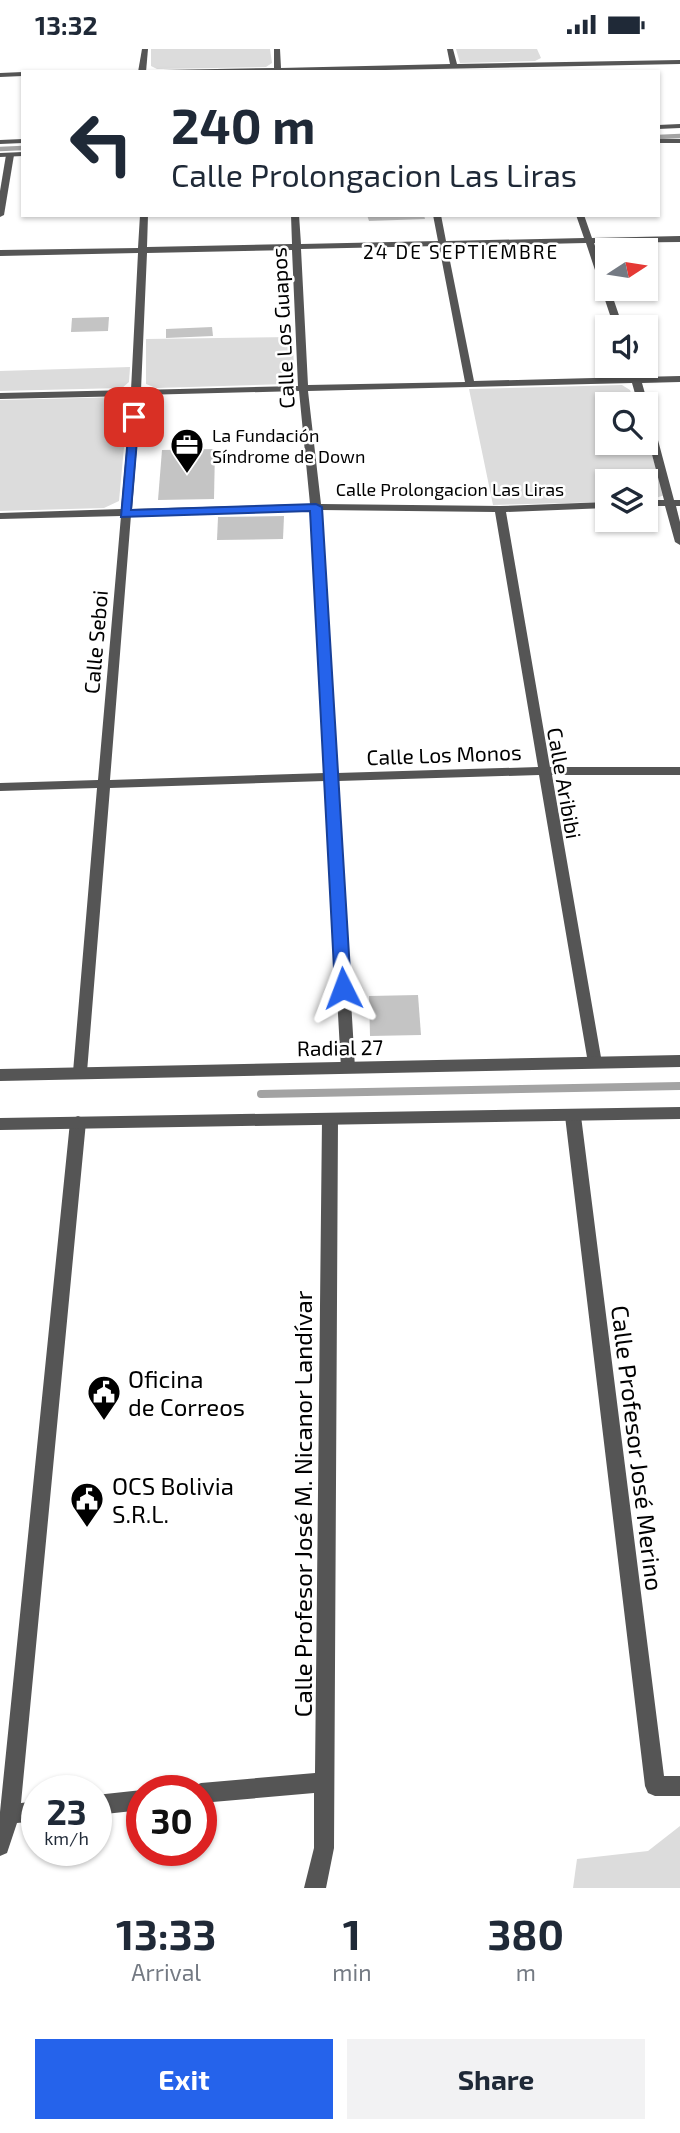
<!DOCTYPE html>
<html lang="en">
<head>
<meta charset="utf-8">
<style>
  :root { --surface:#fff; --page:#f2f2f3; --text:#1f2937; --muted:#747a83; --accent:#2563eb }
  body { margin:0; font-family:"Exo 2",sans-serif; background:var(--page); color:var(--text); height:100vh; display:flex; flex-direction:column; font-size:26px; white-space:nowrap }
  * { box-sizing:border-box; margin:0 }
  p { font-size:23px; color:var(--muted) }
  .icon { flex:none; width:38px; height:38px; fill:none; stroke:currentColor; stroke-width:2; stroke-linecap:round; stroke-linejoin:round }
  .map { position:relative; height:1839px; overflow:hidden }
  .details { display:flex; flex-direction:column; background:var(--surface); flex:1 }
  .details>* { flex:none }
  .guide { position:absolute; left:21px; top:21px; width:639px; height:147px; border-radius:0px; box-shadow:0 2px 5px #0004; background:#fff; color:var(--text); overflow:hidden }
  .needle { width:46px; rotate:78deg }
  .buttons { position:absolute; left:595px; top:189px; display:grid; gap:14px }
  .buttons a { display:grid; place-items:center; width:63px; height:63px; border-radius:0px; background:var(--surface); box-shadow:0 2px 5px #0004; font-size:35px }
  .speed { position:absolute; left:21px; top:1726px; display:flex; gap:14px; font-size:35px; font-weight:700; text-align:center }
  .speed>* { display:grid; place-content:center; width:91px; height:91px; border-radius:50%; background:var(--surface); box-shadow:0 2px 5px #0004; line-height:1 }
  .speed small { font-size:18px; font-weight:400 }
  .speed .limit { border:10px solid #d22; background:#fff; color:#111 }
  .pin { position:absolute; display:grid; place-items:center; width:60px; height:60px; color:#fff; margin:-30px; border-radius:14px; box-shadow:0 4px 10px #0006 }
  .me { position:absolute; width:77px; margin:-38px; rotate:357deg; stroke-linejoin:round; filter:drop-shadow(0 0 5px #0008) }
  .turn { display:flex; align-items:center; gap:24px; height:147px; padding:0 35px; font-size:32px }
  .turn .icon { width:91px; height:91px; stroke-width:2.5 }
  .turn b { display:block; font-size:49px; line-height:60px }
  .eta { display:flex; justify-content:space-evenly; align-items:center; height:119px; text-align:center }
  .eta b { font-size:42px; font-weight:700; line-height:49px }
  .button { display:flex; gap:14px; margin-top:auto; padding:14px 35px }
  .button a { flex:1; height:80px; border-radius:0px; background:var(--accent); color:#fff; font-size:28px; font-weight:700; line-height:80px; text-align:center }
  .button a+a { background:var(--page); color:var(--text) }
  .status { display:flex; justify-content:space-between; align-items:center; height:49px; padding:0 35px; background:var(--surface); direction:ltr }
  .status svg { height:19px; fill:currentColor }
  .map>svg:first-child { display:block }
  .green { fill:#dcdcdc }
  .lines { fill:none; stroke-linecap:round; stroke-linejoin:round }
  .stream-far1 { stroke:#a3a3a3; stroke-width:4.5 }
  .stream { stroke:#a3a3a3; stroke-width:8 }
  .building { fill:#c4c4c4 }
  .minor { fill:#555; fill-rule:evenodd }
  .tertiary { fill:#555; fill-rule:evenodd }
  .route { fill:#2563eb; stroke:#184099; stroke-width:2 }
  .labels { text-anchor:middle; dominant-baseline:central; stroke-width:5; stroke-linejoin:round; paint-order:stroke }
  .far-poi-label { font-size:18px; fill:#000; stroke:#fff; text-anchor:start }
  .far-street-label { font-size:18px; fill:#000; stroke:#fff }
  .far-neighbourhood-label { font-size:19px; letter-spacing:2px; fill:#000; stroke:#fff }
  .street-label { font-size:21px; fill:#000; stroke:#fff }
  .near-poi-label { font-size:24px; fill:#000; stroke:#fff; text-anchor:start }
  .near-street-label { font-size:24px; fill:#000; stroke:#fff }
</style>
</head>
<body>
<div class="status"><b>13:32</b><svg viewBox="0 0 49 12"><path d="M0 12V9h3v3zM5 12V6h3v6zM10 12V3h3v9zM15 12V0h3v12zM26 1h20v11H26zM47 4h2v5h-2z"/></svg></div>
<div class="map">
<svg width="680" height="1839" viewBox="0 0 680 1839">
  <rect width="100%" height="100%" fill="#fff"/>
  <g class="green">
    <path d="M151,0H270L272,14L266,18L157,20L151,17Z"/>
    <path d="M456,0H537L541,9L535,12L460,14Z"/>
    <path d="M293,288L294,329L285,335L156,339L146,335V290Z"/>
    <path d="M130,318L129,333L122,339L0,342V322Z"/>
    <path d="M622,336L630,341L635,355H607V394H646V388L665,446L646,452V432H607V453L493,456L469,340Z"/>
    <path d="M121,348L128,355L119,452L104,459L0,462V351Z"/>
    <path d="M680,1777V1839H573L577,1810L648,1802Z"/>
  </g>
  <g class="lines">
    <g class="stream-far1">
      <path d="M658,88L680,87"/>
      <path d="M0,100L23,99"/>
    </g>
    <path class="stream" d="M261,1045L680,1037"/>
  </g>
  <g class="building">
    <path d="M367,166H424L425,170L369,172Z"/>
    <path d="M109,268L108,282L71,283L72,269Z"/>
    <path d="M212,278L213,287L166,289V280Z"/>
    <path d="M215,400L214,450L158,451L162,401Z"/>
    <path d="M284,467L283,490L217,491L218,468Z"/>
    <path d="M418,946L421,986L370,987L369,947Z"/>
  </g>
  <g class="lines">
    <g class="minor">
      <path d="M142,0H148L146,23H138Z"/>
      <path d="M274,0H280L281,19L450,15L447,0H453L457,15L680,11V15L286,23H160L163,21L274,19Z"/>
      <path d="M23,23V27L0,28V24Z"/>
      <path d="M10,104L14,106L4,166L0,168V142L6,106Z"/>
      <path d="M140,166H148L147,198L292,195L291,166H299L301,195L438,192L433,166H441L446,192L584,189L576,166H584L592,189L680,187V193L594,194L607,232V240H610L623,278H614L586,194L447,197L474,332L631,328L627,317H637L640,328L680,327V333L642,334L648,355L646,357L638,355L632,334L308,342L321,455L500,457L607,453V459L506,463L550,718H680V726H552L602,1014L600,1018H590L588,1014L539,726L338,732L355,1019L353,1023H343L341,1019L325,732L110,739L87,1023L85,1027H75L73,1023L97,739L0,742V734L98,731L121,467L0,470V464L121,460L131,347L0,350V344L131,341L138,204L0,207V201L138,199ZM439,197L465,333L308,336L301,200ZM292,201L298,337L141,341L147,204ZM299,342L310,455L132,460L141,346ZM311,461L325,724L110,731L131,466ZM321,461L495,463L538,718L337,724Z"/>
      <path d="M646,362L651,365L674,451H680V457H676L680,473V496L675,493L665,457H646V451H664L646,383Z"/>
      <path d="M573,1061L578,1063L581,1067L664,1727H680V1747H655L648,1744L645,1737L565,1067L568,1063Z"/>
      <path d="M330,1064L335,1066L338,1070L334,1799L326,1839H304L314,1799V1744L201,1754V1741H192L194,1737L201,1734L315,1724L322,1070L325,1066Z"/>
      <path d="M78,1067L83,1069L86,1073L21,1754L37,1752V1772L17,1774L7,1804L0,1807V1763L70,1073L73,1069Z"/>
      <path d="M142,1741V1761L96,1766V1746Z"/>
    </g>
    <g class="tertiary">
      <path d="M680,75V79L658,80V76Z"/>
      <path d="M23,90V94L0,95V91Z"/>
      <rect x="658" y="90" width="22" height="4"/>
      <path d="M23,103V107L0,108V104Z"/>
      <path d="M680,1006V1018L0,1032V1020Z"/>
      <path d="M680,1058V1070L0,1081V1069Z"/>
    </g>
  </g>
  <path class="route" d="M130,365L139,368L131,461L316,455L322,458L351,939L349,944H338L335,939L310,462L121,468Z"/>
  <defs>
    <symbol id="office-pin" viewBox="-11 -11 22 30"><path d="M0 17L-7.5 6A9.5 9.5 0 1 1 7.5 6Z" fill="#000" stroke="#fff"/><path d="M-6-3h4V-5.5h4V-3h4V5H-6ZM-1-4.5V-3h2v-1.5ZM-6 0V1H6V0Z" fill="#fff"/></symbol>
    <symbol id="civic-pin" viewBox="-11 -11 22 30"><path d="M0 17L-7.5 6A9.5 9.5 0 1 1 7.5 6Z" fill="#000" stroke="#fff"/><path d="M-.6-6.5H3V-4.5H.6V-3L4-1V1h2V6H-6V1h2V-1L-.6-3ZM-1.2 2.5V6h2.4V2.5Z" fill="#fff"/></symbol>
  </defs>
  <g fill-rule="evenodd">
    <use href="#office-pin" x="168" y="377" width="38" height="52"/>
    <use href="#civic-pin" x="85" y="1324" width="38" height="52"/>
    <use href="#civic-pin" x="68" y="1431" width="38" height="52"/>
  </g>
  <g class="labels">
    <g class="far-poi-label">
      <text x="212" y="386">La Fundación<tspan x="212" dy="21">Síndrome de Down</tspan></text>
    </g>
    <g class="far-street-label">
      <text x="450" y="440">Calle Prolongacion Las Liras</text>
    </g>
    <g class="far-neighbourhood-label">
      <text x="461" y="202">24 DE SEPTIEMBRE</text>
    </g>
    <g class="street-label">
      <text transform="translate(282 279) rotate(-93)">Calle Los Guapos</text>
      <text transform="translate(95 593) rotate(-85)">Calle Seboi</text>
      <text transform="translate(444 705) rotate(-2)">Calle Los Monos</text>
      <text transform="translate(565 734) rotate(80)">Calle Aribibi</text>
      <text transform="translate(340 998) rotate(-1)">Radial 27</text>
    </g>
    <g class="near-poi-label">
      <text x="128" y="1329">Oficina<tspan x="128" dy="28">de Correos</tspan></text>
      <text x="112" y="1436">OCS Bolivia<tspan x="112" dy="28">S.R.L.</tspan></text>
    </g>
    <g class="near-street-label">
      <text transform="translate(638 1399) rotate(83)">Calle Profesor José Merino</text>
      <text transform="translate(302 1455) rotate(-90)">Calle Profesor José M. Nicanor Landívar</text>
    </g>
  </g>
</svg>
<div class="buttons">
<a><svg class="needle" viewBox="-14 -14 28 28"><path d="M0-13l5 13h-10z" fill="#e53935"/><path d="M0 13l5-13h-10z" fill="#747a83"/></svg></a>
<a><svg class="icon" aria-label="sound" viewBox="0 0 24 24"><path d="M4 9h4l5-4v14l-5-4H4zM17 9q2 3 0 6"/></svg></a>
<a><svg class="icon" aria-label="search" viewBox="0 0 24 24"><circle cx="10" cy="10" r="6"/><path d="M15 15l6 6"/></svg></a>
<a><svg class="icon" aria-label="layers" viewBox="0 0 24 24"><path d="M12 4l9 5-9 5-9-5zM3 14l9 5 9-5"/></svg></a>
</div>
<div class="speed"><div>23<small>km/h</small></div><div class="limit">30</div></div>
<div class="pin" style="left:134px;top:368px;background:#d93025"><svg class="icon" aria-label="arrive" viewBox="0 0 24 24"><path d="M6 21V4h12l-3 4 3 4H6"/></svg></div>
<svg class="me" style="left:343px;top:939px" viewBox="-20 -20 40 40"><path d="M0-17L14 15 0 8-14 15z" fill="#2563eb" stroke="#fff" stroke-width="4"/></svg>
<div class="guide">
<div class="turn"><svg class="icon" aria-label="left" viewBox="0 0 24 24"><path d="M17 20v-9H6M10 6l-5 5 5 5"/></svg><div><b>240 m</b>Calle Prolongacion Las Liras</div></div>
</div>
</div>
<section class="details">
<div class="eta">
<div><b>13:33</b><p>Arrival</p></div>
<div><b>1</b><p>min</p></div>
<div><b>380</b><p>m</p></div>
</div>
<div class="button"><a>Exit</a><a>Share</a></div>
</section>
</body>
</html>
